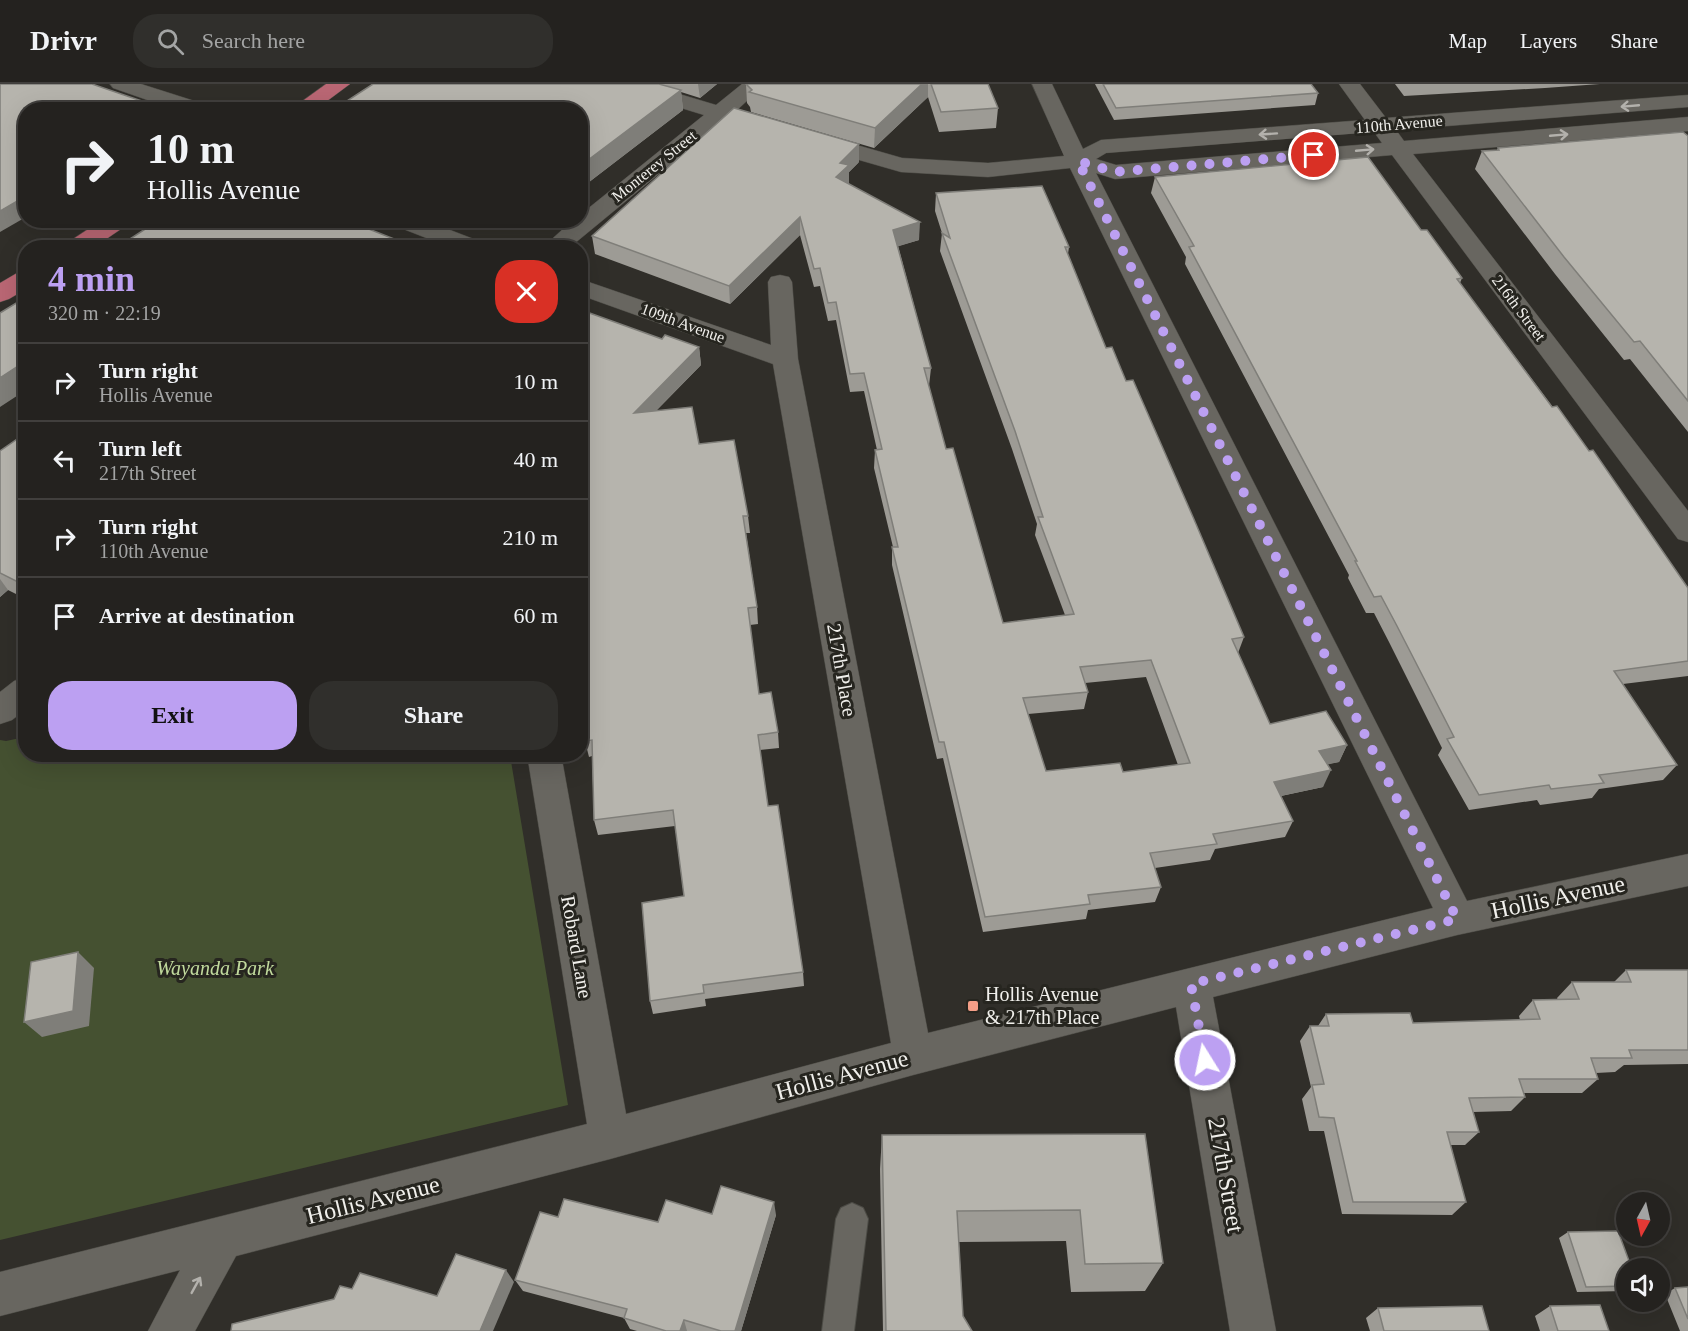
<!DOCTYPE html>
<html lang="en">
<head>
<meta charset="utf-8">
<style>
  :root { --surface:#24221f; --page:#302f2c; --text:#f1f3f6; --muted:#a3a4a4; --line:#413f3d; --accent:#bca0f2 }
  body { margin:0; font-family:"Times New Roman",serif; background:var(--page); color:var(--text); height:100vh; display:flex; flex-direction:column; font-size:22px; white-space:nowrap }
  * { box-sizing:border-box; margin:0 }
  p { font-size:20px; color:var(--muted) }
  .icon { flex:none; width:33px; height:33px; fill:none; stroke:currentColor; stroke-width:2; stroke-linecap:round; stroke-linejoin:round }
  .map { position:relative; flex:1; overflow:hidden }
  .side { position:absolute; left:18px; top:156px; width:570px; height:522px; display:flex; flex-direction:column; background:var(--surface); border-radius:24px; box-shadow:0 6px 24px #0002,0 0 0 2px var(--line) }
  .side>* { flex:none }
  .banner { position:absolute; left:18px; top:18px; width:570px; height:126px; border-radius:24px; box-shadow:0 6px 24px #0002,0 0 0 2px var(--line); background:#24221f; color:var(--text); overflow:hidden }
  .needle { width:39px; rotate:188deg }
  .tools { position:absolute; left:1616px; top:1108px; display:grid; gap:12px }
  .tools a { display:grid; place-items:center; width:54px; height:54px; border-radius:50%; background:var(--surface); box-shadow:0 6px 24px #0002,0 0 0 2px var(--line); font-size:30px }
  .pin { position:absolute; display:grid; place-items:center; width:51px; height:51px; color:#fff; margin:-26px; border:3px solid #fff; border-radius:50%; box-shadow:0 2px 6px #0007 }
  .me { position:absolute; width:66px; margin:-33px; rotate:350deg; stroke-linejoin:round; filter:drop-shadow(0 0 4px #0008) }
  .turn { display:flex; align-items:center; gap:21px; height:126px; padding:0 30px; font-size:27px }
  .turn .icon { width:78px; height:78px; stroke-width:2.5 }
  .turn b { display:block; font-size:42px; line-height:51px }
  .round { display:grid; place-items:center; flex:none; width:63px; height:63px; border-radius:24px; background:var(--page) }
  .overview { display:flex; align-items:center; justify-content:space-between; height:102px; padding:0 30px }
  h1 { font-size:36px; font-weight:700; line-height:45px; color:var(--accent) }
  .action { display:flex; gap:12px; margin-top:auto; padding:12px 30px }
  .action a { flex:1; height:69px; border-radius:24px; background:var(--accent); color:#111; font-size:24px; font-weight:700; line-height:69px; text-align:center }
  .action a+a { background:var(--page); color:var(--text) }
  ul { padding:0; list-style:none }
  li { display:flex; align-items:center; gap:18px; height:78px; padding:0 30px; border-top:2px solid var(--line) }
  li div { flex:1 }
  li b { display:block; font-size:22px }
  li em { font-style:normal }
  header { display:flex; align-items:center; gap:36px; box-sizing:border-box; height:84px; padding:0 30px; background:var(--surface); border-bottom:2px solid var(--line) }
  header strong { font-size:28px }
  nav { display:flex; gap:33px; margin-inline-start:auto; font-size:21px }
  .search { width:420px; height:54px; background:var(--page); display:flex; align-items:center; gap:15px; box-sizing:border-box; padding:0 21px; border-radius:24px; color:var(--muted); font-size:22px }
  .map>svg:first-child { display:block }
  .green { fill:#455131 }
  .lines { fill:none; stroke-linecap:round; stroke-linejoin:round }
  .service-casing { stroke:#4c4b45; stroke-width:2 }
  .minor-casing { stroke:#4c4b45; stroke-width:1 }
  .primary-casing { stroke:#4c4b45; stroke-width:1 }
  .service { fill:#686660; fill-rule:evenodd }
  .minor { fill:#686660; fill-rule:evenodd }
  .primary { fill:#ba6774; fill-rule:evenodd }
  .wall { fill:#9d9b95; fill-rule:evenodd }
  .shaded-wall { fill:#7f7e79 }
  .building { fill:#b6b4ad; stroke:#7f7e79; stroke-width:1.5; fill-rule:evenodd }
  .oneway { stroke:#b3b1ac }
  .route { stroke:#bca0f2; stroke-width:10; stroke-dasharray:0 18 }
  .poi-dot { fill:#f49e87; stroke:#26251f; stroke-width:2 }
  .labels { text-anchor:middle; dominant-baseline:central; stroke-width:6; stroke-linejoin:round; paint-order:stroke }
  .far-street-label { font-size:16px; fill:#f0efeb; stroke:#26251f }
  .street-label { font-size:20px; fill:#f0efeb; stroke:#26251f }
  .park-label { font-size:20px; font-style:italic; fill:#c1da9d; stroke:#26251f }
  .poi-label { font-size:20px; fill:#f0efeb; stroke:#26251f; text-anchor:start }
  .near-street-label { font-size:24px; fill:#f0efeb; stroke:#26251f }
</style>
</head>
<body>
<header>
<strong>Drivr</strong>
<div class="search"><svg class="icon" aria-label="search" viewBox="0 0 24 24"><circle cx="10" cy="10" r="6"/><path d="M15 15l6 6"/></svg>Search here</div>
<nav><a>Map</a><a>Layers</a><a>Share</a></nav>
</header>
<div class="map">
<svg width="1688" height="1247" viewBox="0 0 1688 1247">
  <rect width="100%" height="100%" fill="#302e29"/>
  <path class="green" d="M25,653L26,670L510,671L568,1021L0,1156V656L6,657Z"/>
  <g class="lines">
    <defs>
      <path id="service" d="M852,1119L863,1124L868,1135L854,1247H822L836,1135L841,1124Z"/>
      <g id="minor">
        <path d="M110,0H141L207,21L209,26H176L113,4Z"/>
        <path d="M613,0H646L716,21L742,0H765L736,27L776,38L779,43L776,48L768,50L723,37L569,164H542L573,136H580V131L704,31L616,4Z"/>
        <path d="M1032,0H1052L1083,65L1101,56L1365,36L1339,0H1360L1386,34L1688,11V23L1396,46L1404,57L1688,33V47L1413,70L1688,427V458L1678,455L1392,71L1115,95L1096,89L1467,817L1688,770V802L1457,851L1213,913L1276,1247H1230L1176,923L913,991L610,1075L236,1172L195,1247H148L180,1186L0,1232V1188L587,1040L527,670H561L626,1030L891,959L773,280L580,211V195L771,261L768,198L771,193L780,191L789,193L792,198L798,275L928,949L1433,824L1070,84L988,93L901,88L807,61L804,56L807,51L815,49L902,74L988,79L1064,72ZM1374,48L1382,59L1116,81L1096,75L1106,69Z"/>
        <path d="M390,136H424L484,159L487,164H452L393,141Z"/>
        <path d="M26,593V625L12,636L0,640V608L14,597Z"/>
      </g>
      <g id="primary">
        <path d="M326,0H350L315,26H290Z"/>
        <path d="M102,136H130L127,141L93,164H64L67,159Z"/>
        <path d="M26,187V205L9,215L0,218V199L17,189Z"/>
      </g>
    </defs>
    <use href="#service" class="service-casing"/>
    <use href="#minor" class="minor-casing"/>
    <use href="#primary" class="primary-casing"/>
    <use href="#service" class="service"/>
    <use href="#minor" class="minor"/>
    <use href="#primary" class="primary"/>
  </g>
  <g class="wall">
    <path d="M373,0H717L700,14L681,8L683,26L580,105V26Z"/>
    <path d="M746,0H988L998,24L996,44L939,48L928,13L874,64L751,28L750,23L747,19Z"/>
    <path d="M1095,0H1311L1318,9L1315,21L1114,36Z"/>
    <path d="M1395,0H1600L1545,4L1404,12Z"/>
    <path d="M1688,52V348L1630,275L1624,276L1555,190L1475,85L1482,67L1497,66L1498,64Z"/>
    <path d="M859,78L849,88V99L848,100L919,156L898,162L931,284L929,302L946,365L1003,539L1065,531L1035,451L1037,440L1012,365L940,167L942,149L935,127L936,109L1069,163L1068,170L1106,264L1126,297L1244,553L1238,569L1270,640L1347,661L1339,678L1327,680L1323,703L1281,712L1293,737L1285,753L1215,765L1210,776L1155,784L1161,803L1155,818L1088,826L1086,835L983,848L943,674L937,675L892,481V463H893L874,384L875,366H877L864,307L850,308L836,236L828,237L820,202L814,203L800,151L730,220L595,170L592,152ZM1146,593L1178,681L1123,688L1046,687L1028,630L1084,625L1088,608L1085,599Z"/>
    <path d="M1155,93L1421,146L1462,194L1460,199L1688,504V592L1623,600L1677,681L1663,696L1599,705L1592,714L1540,721L1537,716L1469,726L1438,671L1442,664L1389,558L1374,529H1366L1348,494L1349,491L1185,180L1186,173L1151,109Z"/>
    <path d="M514,136H539L531,143Z"/>
    <path d="M662,255L699,263L701,281L656,327L699,360L748,432L750,449H746L757,523L758,540L750,541L759,610L778,648L779,664L760,666L768,722L803,888L804,902L705,915L706,922L653,930L650,917L684,812L675,742L598,751L594,736L592,672L589,673L585,657L584,601L581,589Z"/>
    <path d="M26,349V515L8,506L0,513V367Z"/>
    <path d="M1626,886H1688V980L1624,981L1615,988L1596,989L1598,995L1582,1009H1524L1525,1013L1511,1027L1473,1028L1479,1048L1465,1061H1450L1466,1118L1452,1131L1342,1130L1324,1047H1309L1302,1015L1311,1003L1300,957L1310,942H1318L1326,930L1413,939L1520,936L1519,932L1533,916H1558L1557,914L1572,898H1614Z"/>
    <path d="M1145,1050L1163,1179L1145,1207L1071,1208L1066,1157L959,1158L963,1232L972,1247H883L880,1085L882,1051Z"/>
    <path d="M712,1130L776,1131L741,1247H637L630,1245L624,1234L523,1207L515,1196L558,1133L658,1138Z"/>
    <path d="M1568,1148L1626,1185V1207L1577,1208L1559,1154Z"/>
    <path d="M1688,1203V1247H1680L1665,1210L1675,1204Z"/>
    <path d="M1550,1222L1609,1247H1540L1535,1232Z"/>
    <path d="M1378,1224L1489,1247H1370L1366,1234Z"/>
  </g>
  <g class="shaded-wall">
    <path d="M698,0H717L700,14Z"/>
    <path d="M922,0H928V13L874,64L875,44Z"/>
    <path d="M681,6L683,26L580,105V82Z"/>
    <path d="M859,60V78L849,88V99L836,111V93L840,79Z"/>
    <path d="M26,112V133L0,148V127Z"/>
    <path d="M800,133V151L730,220L729,202Z"/>
    <path d="M530,136H539L531,143Z"/>
    <path d="M920,138L919,156L893,164V146Z"/>
    <path d="M699,263L701,281L637,346L634,329Z"/>
    <path d="M26,277V306L0,323V294Z"/>
    <path d="M0,495L8,506L0,513Z"/>
    <path d="M1347,661L1339,678L1312,684L1319,667Z"/>
    <path d="M1331,686L1323,703L1267,715L1274,698Z"/>
    <path d="M78,868L94,884L89,942L42,953L24,938Z"/>
    <path d="M774,1118L776,1131L741,1247H735Z"/>
    <path d="M506,1186L514,1198L493,1247H480Z"/>
    <path d="M684,1236L687,1247H680Z"/>
  </g>
  <g class="building">
    <path d="M0,0H92L168,26H26V112L0,127Z"/>
    <path d="M373,0H659L681,6L580,82V26H333Z"/>
    <path d="M746,0H922L875,44L749,8L752,6Z"/>
    <path d="M931,0H988L998,24L941,28Z"/>
    <path d="M1103,0H1311L1318,9L1116,24Z"/>
    <path d="M734,24L859,60L840,79L849,81L836,93L920,138L893,146L931,284H924L946,365L953,364L1003,539L1074,530L1038,433H1043L1015,347L942,149L950,154L936,109L1042,102L1069,163H1065L1106,264L1112,263L1126,297L1133,296L1193,433L1244,553L1232,555L1270,640L1326,627L1347,661L1319,667L1331,686L1274,698L1293,737L1213,750L1217,760L1150,769L1161,803L1088,811L1090,820L985,833L944,658H939L892,463H898L875,366L882,365L864,289L850,290L836,218L828,219L820,184L814,185L800,133L729,202L592,152ZM1151,576L1190,679L1123,688L1120,679L1046,687L1023,614L1088,608L1080,583Z"/>
    <path d="M1683,48L1688,52V317L1640,257L1634,258L1564,173L1482,67L1499,66L1498,64Z"/>
    <path d="M1368,73L1421,146H1427L1462,194L1457,195L1552,323L1557,322L1589,367L1593,366L1688,504V577L1614,587L1677,681L1599,691L1604,699L1551,705L1549,701L1479,711L1447,655L1454,653L1397,542L1381,512L1374,513L1355,477H1357L1189,163L1194,162L1155,93Z"/>
    <path d="M159,136H346L417,164H116Z"/>
    <path d="M26,213V277L0,294V229Z"/>
    <path d="M584,227L662,255L665,251L699,263L634,329L692,323L699,360L734,356L748,432H743L757,523L748,524L759,610L771,608L778,648L758,651L768,722L778,721L803,888L703,901L704,909L650,917L642,819L684,812L673,726L594,736L592,656L585,657L584,588L581,589L580,556V230Z"/>
    <path d="M26,349V502L0,489V367Z"/>
    <path d="M78,868L73,927L24,938L31,878Z"/>
    <path d="M1626,886H1688V966H1629L1632,974H1591L1598,995H1519L1525,1013L1469,1014L1479,1048H1447L1466,1118H1353L1334,1034L1319,1033L1312,1001L1324,1000L1310,942H1329L1326,930L1410,929L1413,939L1540,935L1533,916L1579,915L1572,898H1631Z"/>
    <path d="M1145,1050L1163,1179L1085,1180L1080,1126L957,1127L963,1232L972,1247H886L882,1051Z"/>
    <path d="M721,1102L774,1118L735,1247H721L684,1236L680,1247H666L624,1234L627,1225L515,1196L540,1128L558,1133L564,1115L658,1138L666,1116L712,1130Z"/>
    <path d="M1618,1147L1632,1185H1626V1202L1586,1203L1568,1148Z"/>
    <path d="M456,1170L506,1186L480,1247H231L232,1240L334,1215L340,1202L352,1205L360,1189L437,1212Z"/>
    <path d="M1688,1203V1235L1675,1204Z"/>
    <path d="M1600,1221L1609,1247H1558L1550,1222Z"/>
    <path d="M1482,1222L1489,1247H1384L1378,1224Z"/>
  </g>
  <defs><path id="oneway-shaft" d="M-6 0H5M1.5-3L5.5 0L1.5 3" fill="none" stroke-width="1.6" stroke-linecap="round" stroke-linejoin="round" transform="scale(1.5)"/></defs>
  <g class="oneway">
    <use href="#oneway-shaft" transform="translate(1630 22) rotate(175)"/>
    <use href="#oneway-shaft" transform="translate(1268 50) rotate(176)"/>
    <use href="#oneway-shaft" transform="translate(1559 51) rotate(-5)"/>
    <use href="#oneway-shaft" transform="translate(1365 66) rotate(-5)"/>
    <use href="#oneway-shaft" transform="translate(196 1201) rotate(-61)"/>
  </g>
  <g class="lines">
    <path class="route" d="M1205,976L1191,900L1457,835L1078,77L1115,88L1314,71"/>
  </g>
  <rect class="poi-dot" x="967" y="916" width="12" height="12" rx="3"/>
  <g class="labels">
    <g class="far-street-label">
      <text transform="translate(1399 40) rotate(-5)">110th Avenue</text>
      <text transform="translate(654 82) rotate(-39)">Monterey Street</text>
      <text transform="translate(1519 224) rotate(53)">216th Street</text>
      <text transform="translate(683 239) rotate(20)">109th Avenue</text>
    </g>
    <g class="street-label">
      <text transform="translate(842 586) rotate(80)">217th Place</text>
      <text transform="translate(577 863) rotate(80)">Robard Lane</text>
    </g>
    <g class="park-label">
      <text x="215" y="884">Wayanda Park</text>
    </g>
    <g class="poi-label">
      <text x="985" y="910">Hollis Avenue<tspan x="985" dy="23">&amp; 217th Place</tspan></text>
    </g>
    <g class="near-street-label">
      <text transform="translate(1558 813) rotate(-12)">Hollis Avenue</text>
      <text transform="translate(842 991) rotate(-15)">Hollis Avenue</text>
      <text transform="translate(1226 1091) rotate(80)">217th Street</text>
      <text transform="translate(373 1116) rotate(-14)">Hollis Avenue</text>
    </g>
  </g>
</svg>
<div class="tools">
<a><svg class="needle" viewBox="-14 -14 28 28"><path d="M0-13l5 13h-10z" fill="#e53935"/><path d="M0 13l5-13h-10z" fill="#a3a4a4"/></svg></a>
<a><svg class="icon" aria-label="sound" viewBox="0 0 24 24"><path d="M4 9h4l5-4v14l-5-4H4zM17 9q2 3 0 6"/></svg></a>
</div>
<div class="pin" style="left:1314px;top:71px;background:#d93025"><svg class="icon" aria-label="arrive" viewBox="0 0 24 24"><path d="M6 21V4h12l-3 4 3 4H6"/></svg></div>
<svg class="me" style="left:1205px;top:976px" viewBox="-20 -20 40 40"><circle r="17" fill="#bca0f2" stroke="#fff" stroke-width="3"/><path d="M0-11L8 9 0 5-8 9z" fill="#fff"/></svg>
<div class="banner">
<div class="turn"><svg class="icon" aria-label="right" viewBox="0 0 24 24"><path d="M7 20v-9h11M14 6l5 5-5 5"/></svg><div><b>10 m</b>Hollis Avenue</div></div>
</div>
<section class="side">
<div class="overview"><div><h1>4 min</h1><p>320 m · 22:19</p></div><a class="round" style="background:#d93025;color:#fff"><svg class="icon" aria-label="close" viewBox="0 0 24 24"><path d="M6 6l12 12M18 6L6 18"/></svg></a></div>
<ul>
<li><svg class="icon" aria-label="right" viewBox="0 0 24 24"><path d="M7 20v-9h11M14 6l5 5-5 5"/></svg><div><b>Turn right</b><p>Hollis Avenue</p></div><em>10 m</em></li>
<li><svg class="icon" aria-label="left" viewBox="0 0 24 24"><path d="M17 20v-9H6M10 6l-5 5 5 5"/></svg><div><b>Turn left</b><p>217th Street</p></div><em>40 m</em></li>
<li><svg class="icon" aria-label="right" viewBox="0 0 24 24"><path d="M7 20v-9h11M14 6l5 5-5 5"/></svg><div><b>Turn right</b><p>110th Avenue</p></div><em>210 m</em></li>
<li><svg class="icon" aria-label="arrive" viewBox="0 0 24 24"><path d="M6 21V4h12l-3 4 3 4H6"/></svg><div><b>Arrive at destination</b></div><em>60 m</em></li>
</ul>
<div class="action"><a>Exit</a><a>Share</a></div>
</section>
</div>
</body>
</html>
